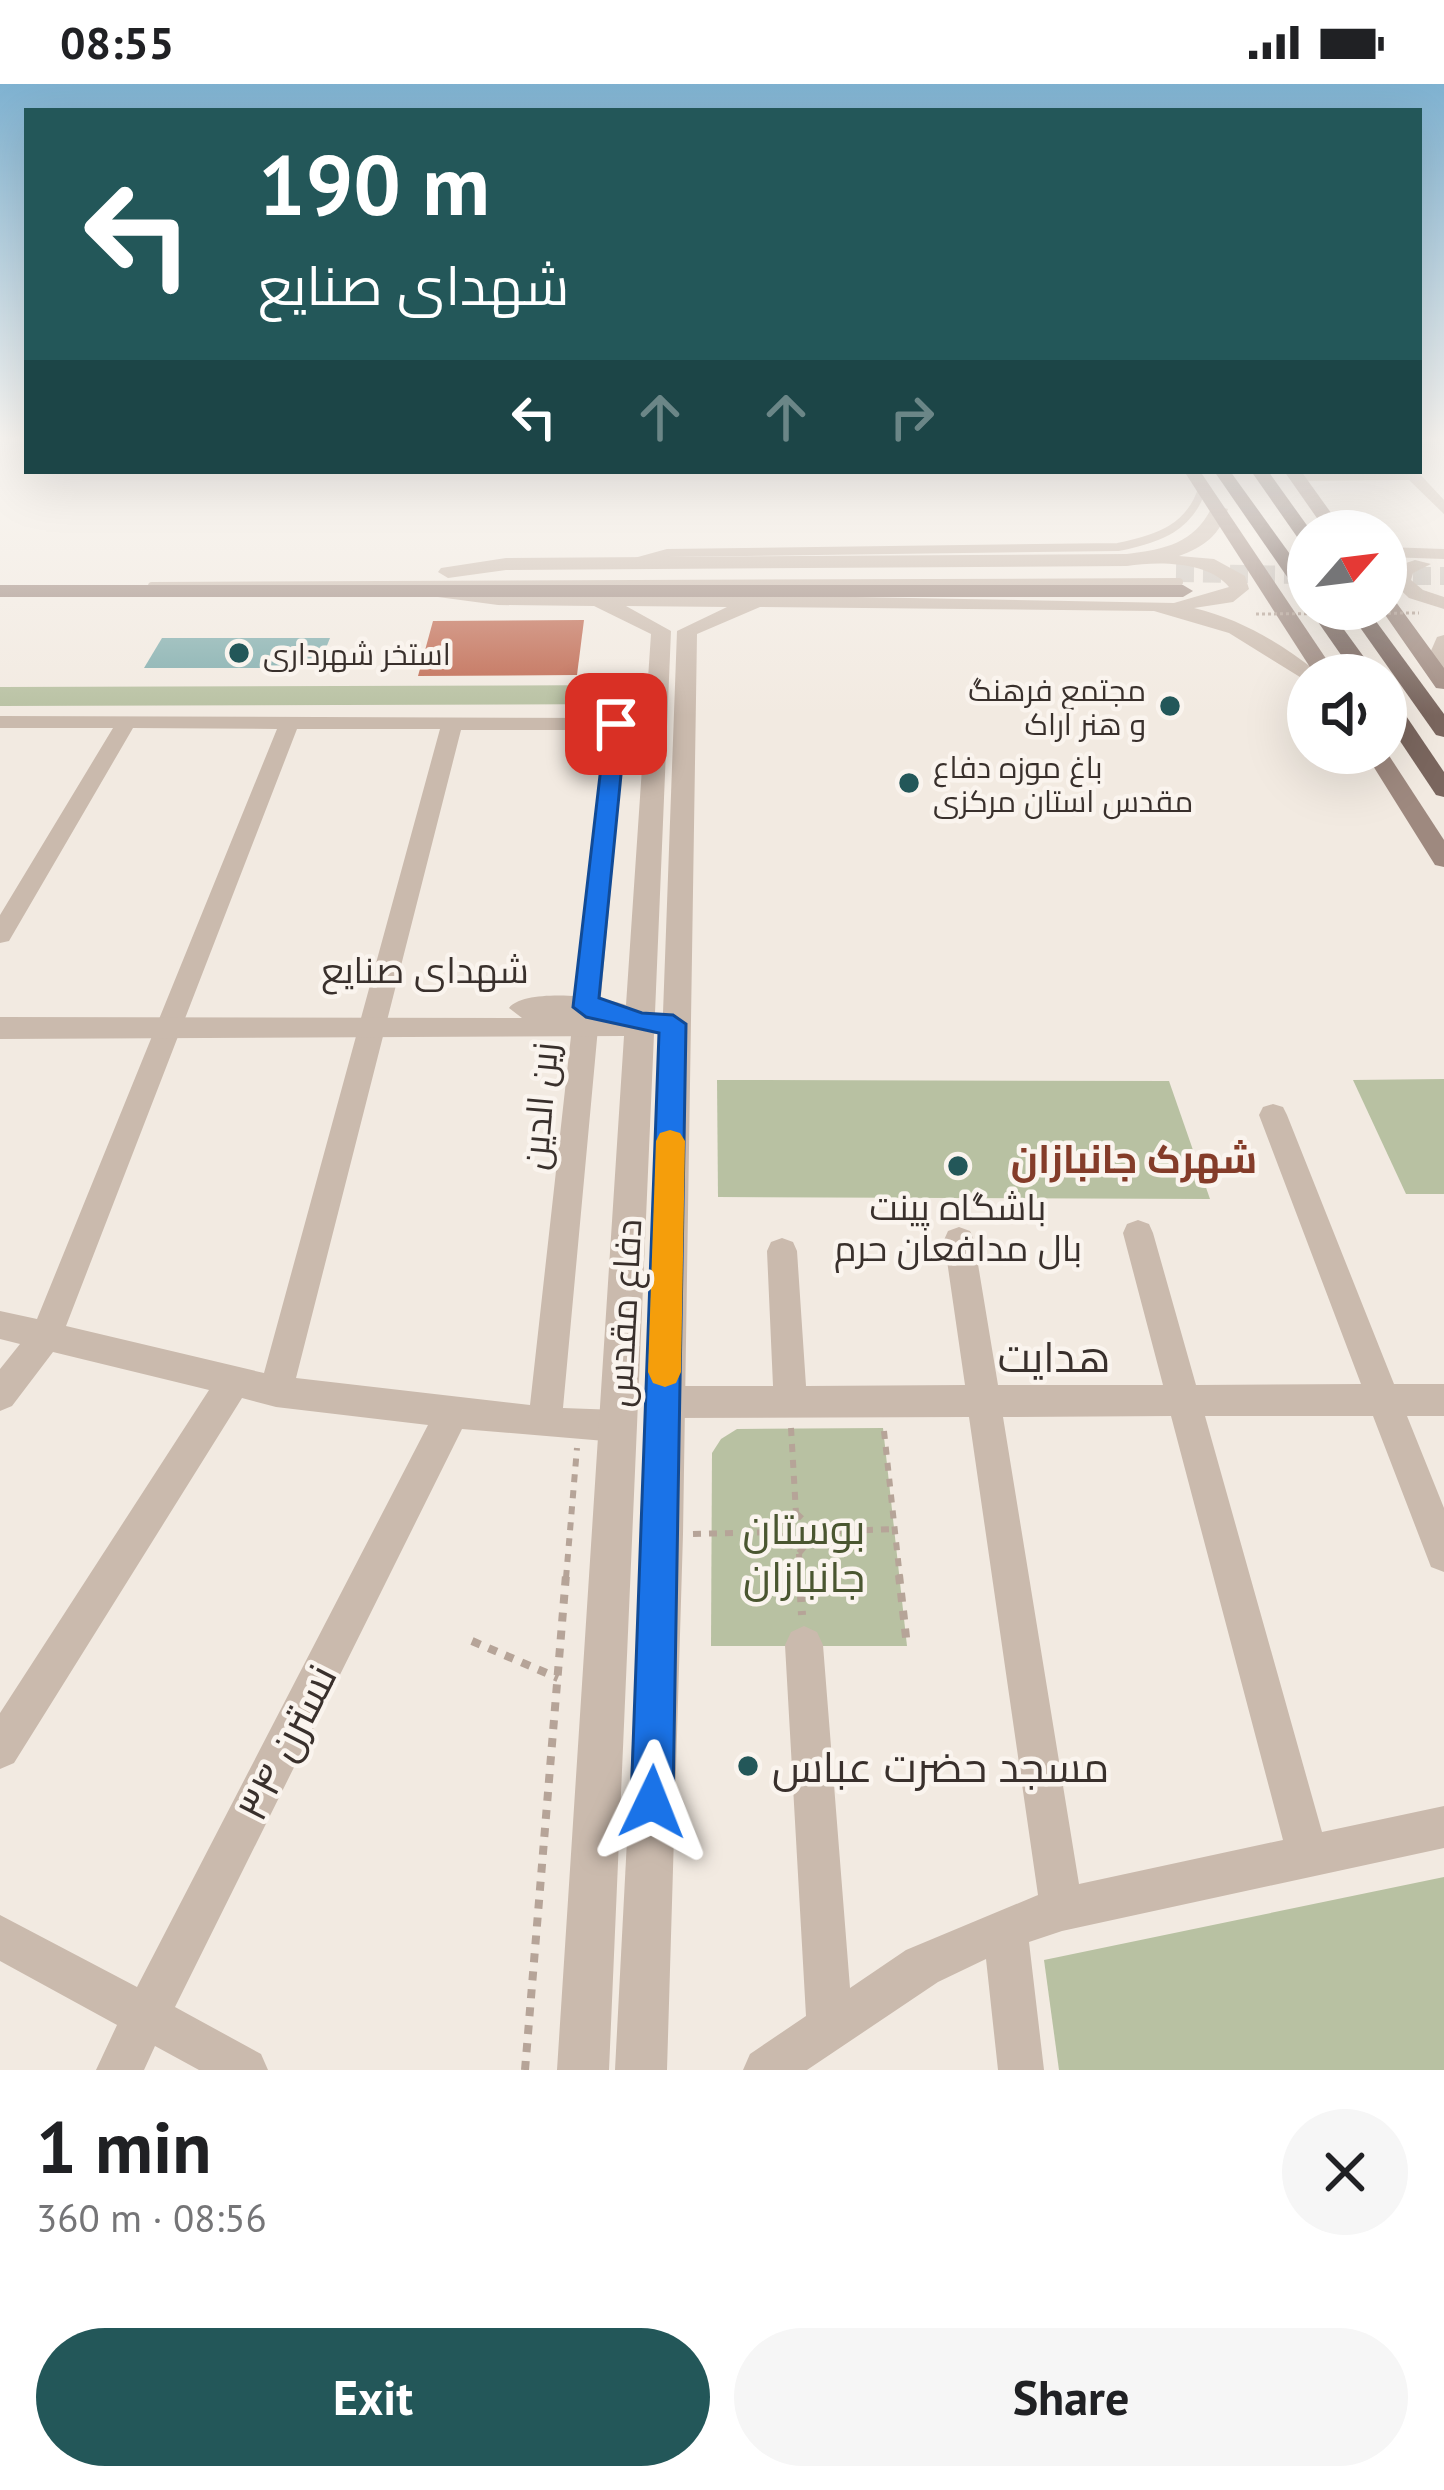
<!DOCTYPE html>
<html lang="en">
<head>
<meta charset="utf-8">
<style>
  :root { --surface:#fff; --page:#f6f6f6; --text:#202124; --muted:#757577; --accent:#235759 }
  body { margin:0; font-family:"PT Sans",Cairo,sans-serif; background:var(--page); color:var(--text); height:100vh; display:flex; flex-direction:column; font-size:45px; white-space:nowrap }
  * { box-sizing:border-box; margin:0 }
  p { font-size:39px; color:var(--muted) }
  .icon { flex:none; width:66px; height:66px; fill:none; stroke:currentColor; stroke-width:2; stroke-linecap:round; stroke-linejoin:round }
  .map { position:relative; height:1986px; overflow:hidden }
  .drawer { display:flex; flex-direction:column; background:var(--surface); flex:1 }
  .drawer>* { flex:none }
  .banner { position:absolute; left:24px; top:24px; width:1398px; height:366px; border-radius:0px; box-shadow:0 12px 48px #0002; background:#235759; color:#fff; overflow:hidden }
  .needle { width:78px; rotate:62deg }
  .buttons { position:absolute; left:1287px; top:426px; display:grid; gap:24px }
  .buttons a { display:grid; place-items:center; width:120px; height:120px; border-radius:50%; background:var(--surface); box-shadow:0 12px 48px #0002; font-size:60px }
  .pin { position:absolute; display:grid; place-items:center; width:102px; height:102px; color:#fff; margin:-51px; border-radius:24px; box-shadow:0 6px 18px #0006 }
  .me { position:absolute; width:132px; margin:-66px; rotate:2deg; stroke-linejoin:round; filter:drop-shadow(0 0 9px #0008) }
  .turn { display:flex; align-items:center; gap:42px; height:252px; padding:0 36px; font-size:54px }
  .turn .icon { width:156px; height:156px; stroke-width:2.5 }
  .turn b { display:block; font-size:84px; line-height:102px }
  .lanes { display:flex; align-items:center; height:114px; padding:0 36px; background:#0003; justify-content:center; gap:60px; direction:ltr }
  .lanes .off { opacity:.35 }
  .round { display:grid; place-items:center; flex:none; width:126px; height:126px; border-radius:63px; background:var(--page) }
  .headline { display:flex; align-items:center; justify-content:space-between; height:204px; padding:0 36px }
  h1 { font-size:72px; font-weight:800; line-height:90px }
  .cta { display:flex; gap:24px; margin-top:auto; padding:24px 36px }
  .cta a { flex:1; height:138px; border-radius:72px; background:var(--accent); color:#fff; font-size:48px; font-weight:800; line-height:138px; text-align:center }
  .cta a+a { background:var(--page); color:var(--text) }
  .status { display:flex; justify-content:space-between; align-items:center; height:84px; padding:0 60px; background:var(--surface); direction:ltr }
  .status svg { height:33px; fill:currentColor }
  .map>svg:first-child { display:block }
  .green { fill:#b8c1a2 }
  .water { fill:#82aeae }
  .building { fill:#c06a52 }
  .lines { fill:none; stroke-linecap:round; stroke-linejoin:round }
  .secondary-tunnel { stroke:#cdc5bd; stroke-width:18; stroke-dasharray:18 9; stroke-linecap:butt }
  .path-far1 { stroke:#b6a498; stroke-width:6; stroke-dasharray:8 8; stroke-linecap:butt }
  .path { stroke:#b6a498; stroke-width:8; stroke-dasharray:9 9; stroke-linecap:butt }
  .service { stroke:#cabaad; stroke-width:8 }
  .minor { fill:#cabaad; fill-rule:evenodd }
  .tertiary { fill:#cabaad; fill-rule:evenodd }
  .secondary { fill:#9e897f; fill-rule:evenodd }
  .primary { fill:#7a665e; fill-rule:evenodd }
  .path-bridge { stroke:#b6a498; stroke-width:3; stroke-dasharray:3 3; stroke-linecap:butt }
  .route { fill:#1a73e8; stroke:#114b97; stroke-width:3 }
  .slow { fill:#f59e0b }
  .poi-dot { fill:#235759; stroke:#faf4ee; stroke-width:4.5 }
  .labels { text-anchor:middle; dominant-baseline:central; stroke-width:9; stroke-linejoin:round; paint-order:stroke }
  .far-poi-label { font-size:30px; fill:#39302c; stroke:#faf4ee; text-anchor:start }
  .street-label { font-size:36px; fill:#39302c; stroke:#faf4ee }
  .poi-label { font-size:36px; fill:#39302c; stroke:#faf4ee }
  .neighbourhood-label { font-size:39px; font-weight:bold; fill:#843c29; stroke:#faf4ee }
  .near-street-label { font-size:42px; fill:#39302c; stroke:#faf4ee }
  .near-park-label { font-size:42px; fill:#4a5630; stroke:#faf4ee }
  .near-poi-label { font-size:42px; fill:#39302c; stroke:#faf4ee; text-anchor:start }
</style>
</head>
<body>
<div class="status"><b>08:55</b><svg viewBox="0 0 49 12"><path d="M0 12V9h3v3zM5 12V6h3v6zM10 12V3h3v9zM15 12V0h3v12zM26 1h20v11H26zM47 4h2v5h-2z"/></svg></div>
<div class="map">
<svg width="1444" height="1986" viewBox="0 0 1444 1986">
  <rect width="100%" height="100%" fill="#f2eae1"/>
  <g class="green">
    <path d="M634,601L633,620L0,622V603Z"/>
    <path d="M1444,995V1110H1406L1353,996Z"/>
    <path d="M717,996L1169,997L1210,1115L718,1113Z"/>
    <path d="M883,1344L907,1562H711L712,1369L721,1355L737,1345Z"/>
    <path d="M1444,1793V1986H1059L1044,1876Z"/>
  </g>
  <path class="water" d="M162,554H330L318,584H144Z"/>
  <path class="building" d="M584,536L577,591L418,592L433,537Z"/>
  <g class="lines">
    <g class="secondary-tunnel">
      <path d="M1176,489L1308,491"/>
      <path d="M1386,492H1444"/>
    </g>
    <g class="path-far1">
      <path d="M791,1344L796,1429"/>
      <path d="M884,1347L900,1494"/>
      <path d="M796,1429L817,1448L799,1469L777,1448Z"/>
      <path d="M817,1448L895,1445"/>
      <path d="M693,1450L777,1448"/>
      <path d="M799,1470L800,1494"/>
      <path d="M566,1494L577,1364"/>
    </g>
    <g class="path">
      <path d="M800,1491L802,1531"/>
      <path d="M899,1491L907,1562"/>
      <path d="M472,1557L558,1594"/>
      <path d="M525,1986L566,1491"/>
    </g>
    <g class="service">
      <path d="M638,477L667,469L1118,463C1158,455 1191,444 1203,402"/>
      <path d="M152,502L1179,498"/>
    </g>
    <g class="minor">
      <path d="M1417,387L1444,416V430L1409,396L1296,397L1288,392L1296,387Z"/>
      <path d="M1386,463L1444,465V475L1386,473Z"/>
      <path d="M0,632L616,634L626,640L563,1324L617,1326L629,1331L634,1342L629,1353L617,1358L462,1345L175,1923L261,1970L268,1986H199L155,1962L144,1986H96L117,1941L0,1877V1831L137,1903L428,1341L276,1323L242,1314L14,1679L0,1685V1629L209,1306L53,1268L12,1322L0,1327V1285L20,1260L0,1255V1227L37,1235L277,645L133,644L9,857L0,859V831L113,644H0ZM297,645H440L264,1289L66,1242ZM461,646H605L530,1321L296,1294Z"/>
      <path d="M1273,1020L1283,1023L1287,1031L1394,1300H1444V1332H1407L1444,1424V1488L1431,1483L1373,1332H1205L1322,1748L1444,1722V1764L1062,1847L1029,1858L1044,1986H998L986,1875L938,1898L807,1986H743L750,1970L806,1932L785,1561L791,1548L804,1542L817,1548L823,1561L850,1904L906,1866L1038,1811L969,1333L664,1334L652,1329L647,1318L652,1307L664,1302H773L767,1167L771,1158L782,1154L793,1158L797,1167L806,1302L965,1301L944,1156L948,1147L959,1143L970,1147L974,1156L998,1301H1163L1123,1149L1127,1140L1138,1136L1149,1140L1153,1149L1196,1301L1361,1300L1259,1031L1263,1023ZM1171,1332L1283,1756L1079,1800L1003,1333Z"/>
    </g>
    <g class="tertiary">
      <path d="M1213,421L1228,425C1220,451 1204,463 1179,472L1214,475L1245,492L1249,505L1233,518L1194,524C1240,535 1279,558 1316,587L1318,591H1308V598L1229,549L1154,527L760,523L697,550L683,1450L667,1986H615L643,1450L662,949L654,950L609,1986H557L624,952L0,955V933L522,934L509,924C524,904 603,912 626,921L651,550L594,522L498,521L438,513V505L1174,519L1229,503C1209,477 1157,477 1127,482L506,486L448,494L438,488L441,484L506,474L1127,470C1167,465 1195,459 1213,421ZM626,522L727,523L677,547L663,929H655L671,547Z"/>
      <path d="M1415,476L1431,480L1413,489L1411,496L1423,506L1444,513V525L1409,514L1391,497L1397,482Z"/>
      <path d="M1444,551V598L1433,592L1430,569L1437,553Z"/>
    </g>
    <g class="secondary">
      <path d="M1184,387H1200L1337,591H1315Z"/>
      <path d="M1284,387H1301L1344,447H1326Z"/>
      <path d="M0,501H1183L1193,507L1183,513H0Z"/>
      <path d="M1386,512L1393,514L1444,584V605L1436,604L1381,525H1386Z"/>
      <path d="M1386,667L1444,756V783L1435,781L1365,669Z"/>
    </g>
    <g class="primary">
      <path d="M1214,387H1230L1308,495V515L1301,513Z"/>
      <path d="M1251,387H1268L1311,447L1308,461L1302,460Z"/>
      <path d="M1309,525H1329L1377,591H1355Z"/>
      <path d="M1347,525H1367L1444,630V653L1436,651Z"/>
      <path d="M1386,612L1394,614L1444,688V713L1436,711L1386,636Z"/>
    </g>
    <path class="path-bridge" d="M1256,530L1419,529"/>
  </g>
  <linearGradient id="sky" x2="0" y2="1"><stop stop-color="#7fb2d1"/><stop offset="0.56" stop-color="#f9f6f2"/><stop offset="1" stop-color="#f9f6f2" stop-opacity="0"/></linearGradient>
  <rect width="1444" height="632" fill="url(#sky)"/>
  <path class="route" d="M616,634L626,640L599,914L642,929L673,931L686,940L673,1718L667,1733L652,1739L637,1733L631,1718L659,949L586,933L573,923L606,640Z"/>
  <path class="slow" d="M670,1046L680,1049L685,1057L681,1288L676,1299L665,1303L653,1299L648,1288L656,1057L660,1049Z"/>
  <g class="poi-dot">
    <circle cx="239" cy="569" r="12"/>
    <circle cx="1170" cy="622" r="12"/>
    <circle cx="909" cy="699" r="12"/>
    <circle cx="958" cy="1082" r="12"/>
    <circle cx="748" cy="1682" r="12"/>
  </g>
  <g class="labels">
    <g class="far-poi-label">
      <text x="263" y="569">استخر شهرداری</text>
      <text x="1146" y="605" text-anchor="end">مجتمع فرهنگ<tspan x="1146" dy="34">و هنر اراک</tspan></text>
      <text x="933" y="682">باغ موزه دفاع<tspan x="933" dy="34">مقدس استان مرکزی</tspan></text>
    </g>
    <g class="street-label">
      <text x="425" y="885">شهدای صنایع</text>
      <text transform="translate(539 1022) rotate(-85)">زین الدین</text>
      <text transform="translate(623 1229) rotate(-87)">دفاع مقدس</text>
    </g>
    <g class="poi-label">
      <text x="958" y="1122">باشگاه پینت<tspan x="958" dy="41">بال مدافعان حرم</tspan></text>
    </g>
    <g class="neighbourhood-label">
      <text x="1134" y="1074">شهرک جانبازان</text>
    </g>
    <g class="near-street-label">
      <text x="1054" y="1272">هدایت</text>
      <text transform="translate(286 1658) rotate(-63)">نسترن ۳۴</text>
    </g>
    <g class="near-park-label">
      <text x="804" y="1444">بوستان<tspan x="804" dy="48">جانبازان</tspan></text>
    </g>
    <g class="near-poi-label">
      <text x="772" y="1682">مسجد حضرت عباس</text>
    </g>
  </g>
</svg>
<div class="buttons">
<a><svg class="needle" viewBox="-14 -14 28 28"><path d="M0-13l5 13h-10z" fill="#e53935"/><path d="M0 13l5-13h-10z" fill="#757577"/></svg></a>
<a><svg class="icon" aria-label="sound" viewBox="0 0 24 24"><path d="M4 9h4l5-4v14l-5-4H4zM17 9q2 3 0 6"/></svg></a>
</div>
<div class="pin" style="left:616px;top:640px;background:#d93025"><svg class="icon" aria-label="arrive" viewBox="0 0 24 24"><path d="M6 21V4h12l-3 4 3 4H6"/></svg></div>
<svg class="me" style="left:652px;top:1718px" viewBox="-20 -20 40 40"><path d="M0-17L14 15 0 8-14 15z" fill="#1a73e8" stroke="#fff" stroke-width="4"/></svg>
<div class="banner">
<div class="turn"><svg class="icon" aria-label="left" viewBox="0 0 24 24"><path d="M17 20v-9H6M10 6l-5 5 5 5"/></svg><div><b>190 m</b>شهدای صنایع</div></div>
<div class="lanes"><svg class="icon" aria-label="left" viewBox="0 0 24 24"><path d="M17 20v-9H6M10 6l-5 5 5 5"/></svg><svg class="icon off" aria-label="ahead" viewBox="0 0 24 24"><path d="M12 20V5M6 11l6-6 6 6"/></svg><svg class="icon off" aria-label="ahead" viewBox="0 0 24 24"><path d="M12 20V5M6 11l6-6 6 6"/></svg><svg class="icon off" aria-label="right" viewBox="0 0 24 24"><path d="M7 20v-9h11M14 6l5 5-5 5"/></svg></div>
</div>
</div>
<section class="drawer">
<div class="headline"><div><h1>1 min</h1><p>360 m · 08:56</p></div><a class="round"><svg class="icon" aria-label="close" viewBox="0 0 24 24"><path d="M6 6l12 12M18 6L6 18"/></svg></a></div>
<div class="cta"><a>Exit</a><a>Share</a></div>
</section>
</body>
</html>
